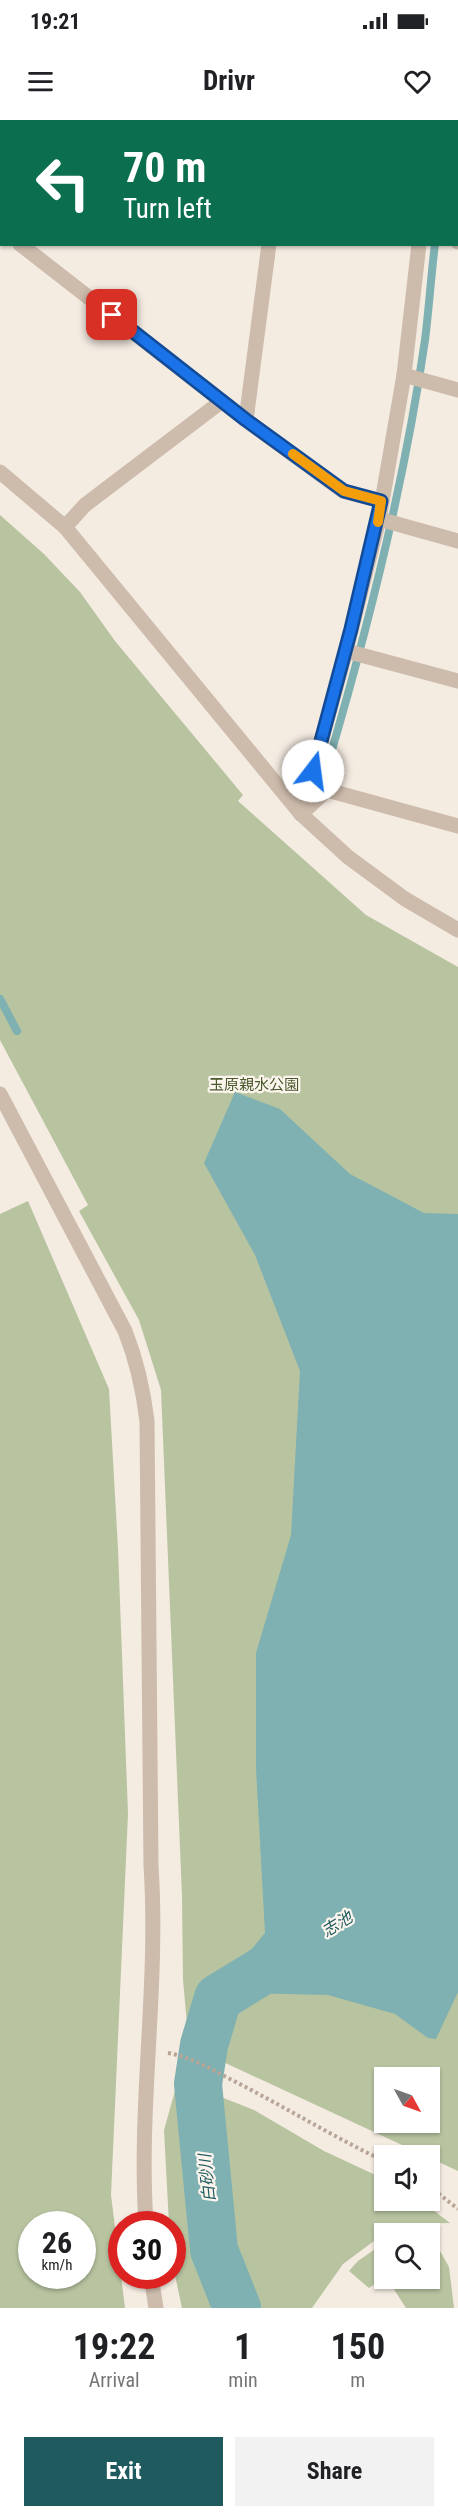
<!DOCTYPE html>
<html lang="en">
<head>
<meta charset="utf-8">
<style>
  :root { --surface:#fff; --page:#f2f2f2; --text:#202124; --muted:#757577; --accent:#1f5a5e }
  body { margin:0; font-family:"Roboto Condensed","Noto Sans JP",sans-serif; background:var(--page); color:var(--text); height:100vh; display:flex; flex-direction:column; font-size:22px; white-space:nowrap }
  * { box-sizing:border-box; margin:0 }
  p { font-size:20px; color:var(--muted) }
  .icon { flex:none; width:33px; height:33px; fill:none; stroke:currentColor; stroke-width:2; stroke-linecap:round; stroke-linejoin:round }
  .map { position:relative; height:2188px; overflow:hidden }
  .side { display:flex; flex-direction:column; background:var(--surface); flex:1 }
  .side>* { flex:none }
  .banner { position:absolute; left:0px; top:0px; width:459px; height:126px; box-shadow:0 2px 4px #0004; background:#0b6e4f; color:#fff; overflow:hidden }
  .needle { width:39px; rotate:130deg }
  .tools { position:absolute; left:374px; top:1947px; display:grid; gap:12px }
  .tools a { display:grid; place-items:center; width:66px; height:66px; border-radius:0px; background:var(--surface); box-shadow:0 2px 4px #0004; font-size:30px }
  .speed { position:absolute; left:18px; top:2091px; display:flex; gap:12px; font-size:30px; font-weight:700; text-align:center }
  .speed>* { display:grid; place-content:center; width:78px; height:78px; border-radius:50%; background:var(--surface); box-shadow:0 2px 4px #0004; line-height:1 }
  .speed small { font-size:15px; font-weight:400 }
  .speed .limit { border:9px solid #d22; background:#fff; color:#111 }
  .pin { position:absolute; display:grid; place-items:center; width:51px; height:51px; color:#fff; margin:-26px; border-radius:12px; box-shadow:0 3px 9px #0006 }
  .me { position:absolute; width:66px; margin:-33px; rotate:15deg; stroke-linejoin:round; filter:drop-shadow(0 0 4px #0008) }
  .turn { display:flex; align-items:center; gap:21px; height:126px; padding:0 24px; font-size:27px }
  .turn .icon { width:78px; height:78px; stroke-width:2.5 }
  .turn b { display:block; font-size:42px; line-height:51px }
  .eta { display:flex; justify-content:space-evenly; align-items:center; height:102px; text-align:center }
  .eta b { font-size:36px; font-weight:700; line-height:42px }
  .action { display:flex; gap:12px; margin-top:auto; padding:12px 24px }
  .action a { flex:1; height:69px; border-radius:0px; background:var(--accent); color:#fff; font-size:24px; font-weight:700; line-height:69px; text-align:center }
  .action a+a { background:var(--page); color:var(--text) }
  .status { display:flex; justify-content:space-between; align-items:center; height:42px; padding:0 30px; background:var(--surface); direction:ltr }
  .status svg { height:16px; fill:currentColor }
  header { display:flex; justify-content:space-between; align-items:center; height:78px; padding:0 24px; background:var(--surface); font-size:27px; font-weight:700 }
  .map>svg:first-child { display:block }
  .green { fill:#b8c4a0; fill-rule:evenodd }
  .water { fill:#7fb0b2 }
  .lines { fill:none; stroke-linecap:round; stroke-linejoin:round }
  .stream { stroke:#7fb0b2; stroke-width:8 }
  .river { stroke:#7fb0b2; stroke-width:48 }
  .path { stroke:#b9a596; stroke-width:4; stroke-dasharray:3 3; stroke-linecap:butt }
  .minor { stroke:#cdbbac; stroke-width:15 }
  .tertiary { stroke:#cdbbac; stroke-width:15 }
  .route-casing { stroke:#114b97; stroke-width:15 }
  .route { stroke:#1a73e8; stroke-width:10 }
  .slow { stroke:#f59e0b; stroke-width:10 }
  .labels { text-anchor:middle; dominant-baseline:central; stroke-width:4.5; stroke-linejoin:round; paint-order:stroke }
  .park-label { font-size:15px; fill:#4a5a2e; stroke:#fbf5ee }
  .water-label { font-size:16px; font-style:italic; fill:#1f5a5e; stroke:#fbf5ee }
</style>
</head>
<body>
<div class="status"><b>19:21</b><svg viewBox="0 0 49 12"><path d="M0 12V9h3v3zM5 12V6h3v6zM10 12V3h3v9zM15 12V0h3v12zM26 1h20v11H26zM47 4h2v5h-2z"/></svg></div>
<header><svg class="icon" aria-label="menu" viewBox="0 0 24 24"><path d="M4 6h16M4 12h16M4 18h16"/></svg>Drivr<svg class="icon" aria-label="heart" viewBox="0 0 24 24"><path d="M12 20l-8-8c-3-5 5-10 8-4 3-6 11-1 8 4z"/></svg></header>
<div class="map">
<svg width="458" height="2188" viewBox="0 0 458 2188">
  <rect width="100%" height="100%" fill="#f4ebe1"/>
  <g class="green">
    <path d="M0,395L44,434L80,472L115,521L243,675L238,681L366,795L458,847V2051L189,1926L183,1860L182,1776L161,1270L139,1200L79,1091L88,1085L0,920ZM384,1958H429V2002H384Z"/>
    <path d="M28,1081L109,1269L118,1429L128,1694L111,2075L125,2188H0V1094ZM32,2104H82V2156H32Z"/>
    <path d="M178,1960L254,1990L324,2031L384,2059V2080L421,2081L450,2103L397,2104L343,2144L312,2188H182L173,2146L172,2104H169L164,2010Z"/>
    <path d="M384,2123V2158L369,2168L349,2151L358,2141Z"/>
    <path d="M436,2124L449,2147L454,2188H406L395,2171L391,2159L429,2158V2127Z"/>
  </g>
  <path class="water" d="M235,972L280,989L350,1054L424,1093L458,1094V1872L436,1919L428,1918L395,1894L328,1875L243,1873L231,1883L208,1882L265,1813L256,1649V1533L291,1415L300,1251L255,1135L204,1043Z"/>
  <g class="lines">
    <g class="stream">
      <path d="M436,0V2"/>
      <path d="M326,650C368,509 404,366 425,220C429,188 431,156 435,124"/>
      <path d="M0,879L17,911"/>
    </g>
    <path class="river" d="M237,2188L214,2130L198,1964L204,1925L218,1878L270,1846"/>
    <g class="path">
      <path d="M168,1933C191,1937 211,1949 232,1960C283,1986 332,2016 384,2041"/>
      <path d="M429,2066L458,2089"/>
    </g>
    <g class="minor">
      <path d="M117,0L119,2"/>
      <path d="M420,0V2"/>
      <path d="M286,2V0"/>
      <path d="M0,109L2,110"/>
      <path d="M458,121V122"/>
      <path d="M20,124L246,300L343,371L381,381"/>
      <path d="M404,255L458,270"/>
      <path d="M246,300L269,124"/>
      <path d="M379,399L458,421"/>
      <path d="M65,407L85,385L222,281"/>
      <path d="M346,531L458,561"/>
      <path d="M301,694L346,531L379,399L404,255L419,124"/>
      <path d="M301,694L327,670L458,706"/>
    </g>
    <g class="tertiary">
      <path d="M0,352L65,407L301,694L348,737L405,779L458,810"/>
      <path d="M0,974L125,1211C137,1241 143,1268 147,1301L151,1746C159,1866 138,1985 146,2104"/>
      <path d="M151,2156L156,2188"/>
    </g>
  </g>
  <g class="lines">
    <defs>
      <path id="route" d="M112,195L246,300L344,371L381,381L351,509L313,651"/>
    </defs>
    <use href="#route" class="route-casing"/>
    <use href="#route" class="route"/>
    <path class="slow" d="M293,334L344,371L381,381L378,402"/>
  </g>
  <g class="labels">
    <g class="park-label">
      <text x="254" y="965">玉原親水公園</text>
    </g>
    <g class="water-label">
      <text transform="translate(337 1804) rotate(-32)">志池</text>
      <text transform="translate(207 2058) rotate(-96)">白砂川</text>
    </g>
  </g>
</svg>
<div class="tools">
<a><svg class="needle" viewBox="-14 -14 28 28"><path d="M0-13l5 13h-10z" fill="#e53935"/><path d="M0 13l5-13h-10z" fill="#757577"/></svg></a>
<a><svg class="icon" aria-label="sound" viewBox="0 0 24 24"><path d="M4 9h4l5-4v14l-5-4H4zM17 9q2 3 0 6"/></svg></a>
<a><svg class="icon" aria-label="search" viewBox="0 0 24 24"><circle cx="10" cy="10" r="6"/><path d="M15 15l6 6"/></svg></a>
</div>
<div class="speed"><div>26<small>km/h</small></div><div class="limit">30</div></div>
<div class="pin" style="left:112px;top:195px;background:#d93025"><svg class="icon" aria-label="arrive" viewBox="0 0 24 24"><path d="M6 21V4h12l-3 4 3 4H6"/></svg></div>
<svg class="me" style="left:313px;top:651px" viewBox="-20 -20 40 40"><circle r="19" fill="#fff"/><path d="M0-13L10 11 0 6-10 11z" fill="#1a73e8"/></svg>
<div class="banner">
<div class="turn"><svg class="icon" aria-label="left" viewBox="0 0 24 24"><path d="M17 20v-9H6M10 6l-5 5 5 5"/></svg><div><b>70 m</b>Turn left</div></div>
</div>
</div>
<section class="side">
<div class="eta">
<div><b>19:22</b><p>Arrival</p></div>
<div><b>1</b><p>min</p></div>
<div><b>150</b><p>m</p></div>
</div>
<div class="action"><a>Exit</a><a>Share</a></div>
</section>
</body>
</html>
